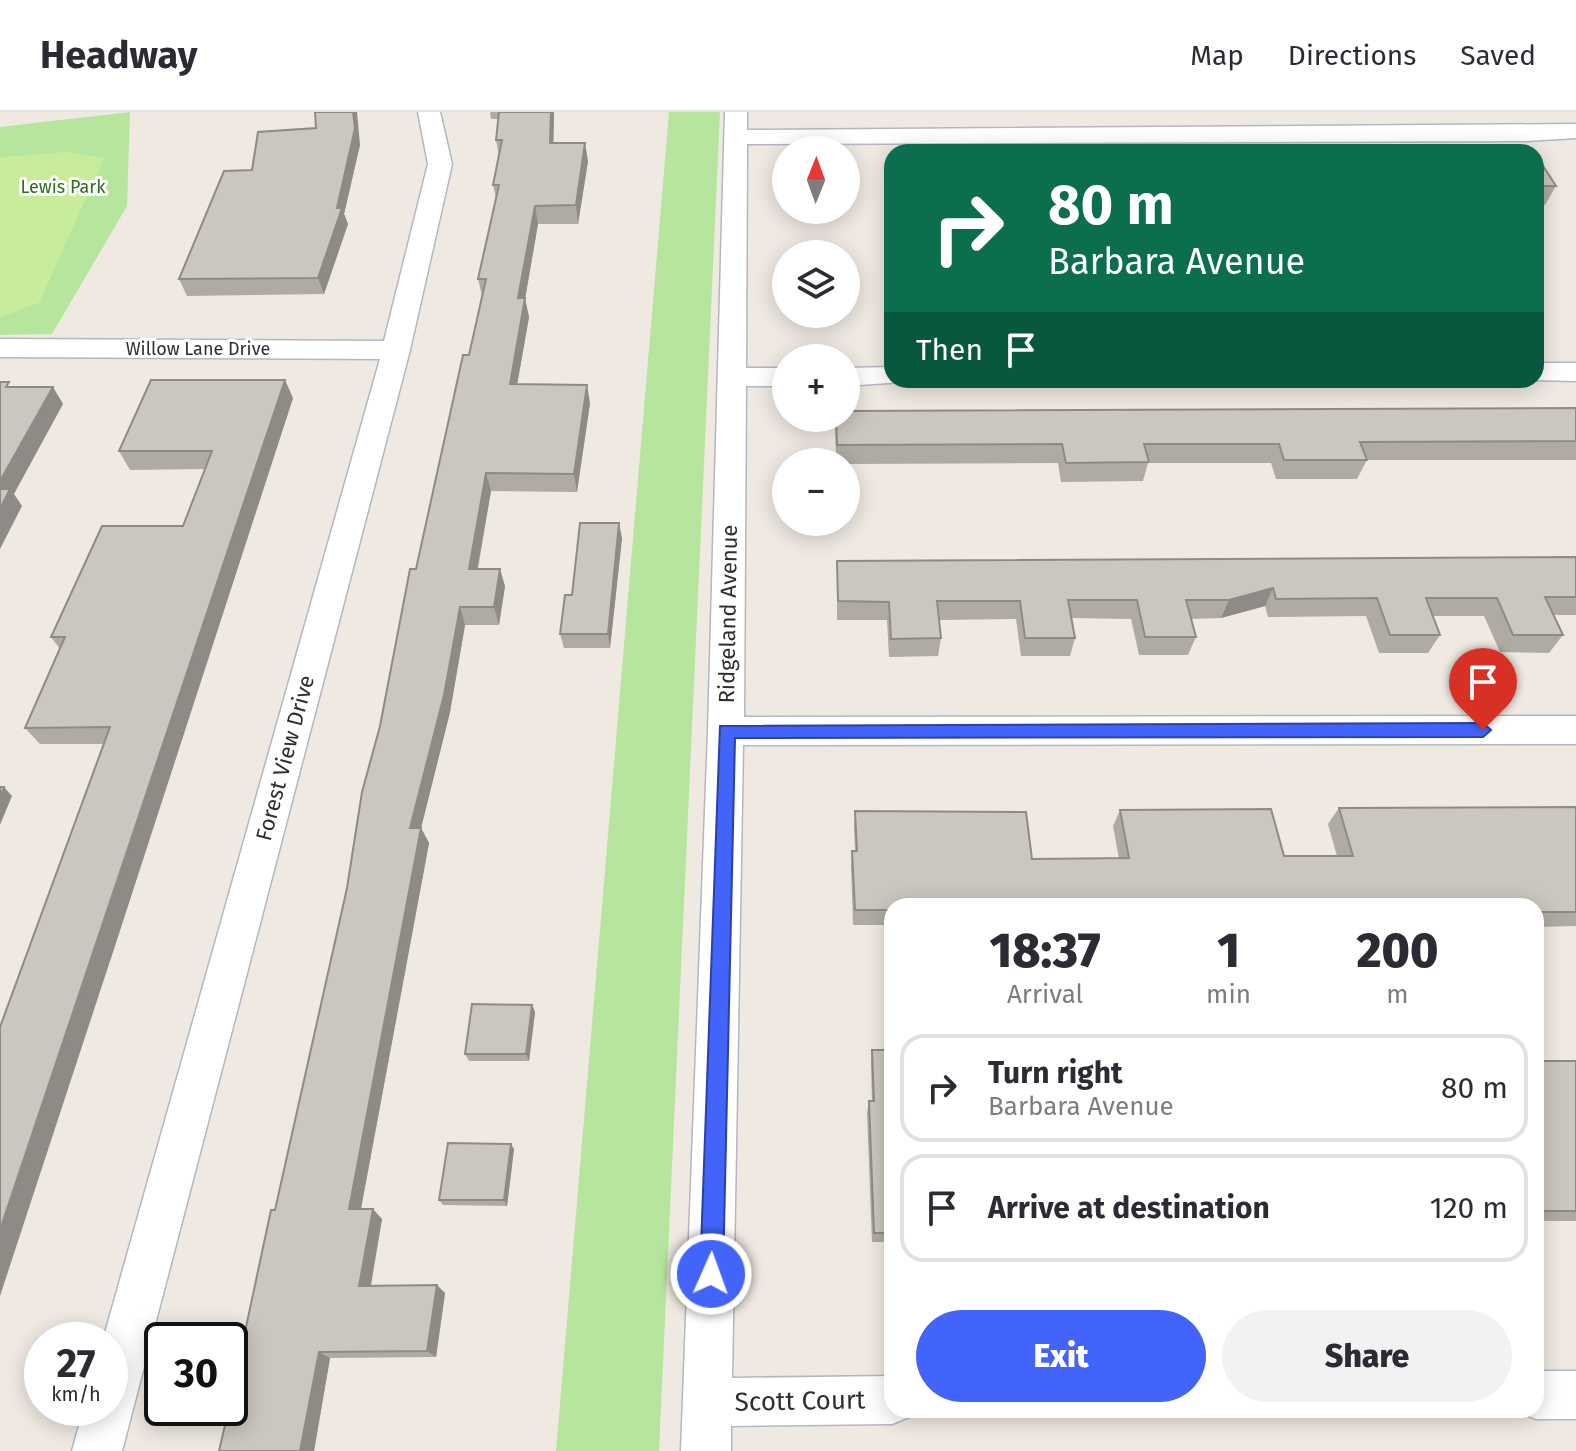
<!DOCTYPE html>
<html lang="en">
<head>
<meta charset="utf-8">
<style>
  :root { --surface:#fff; --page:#f2f2f3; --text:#2b2b33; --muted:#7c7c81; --line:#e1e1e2; --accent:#4264fb }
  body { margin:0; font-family:"Fira Sans",sans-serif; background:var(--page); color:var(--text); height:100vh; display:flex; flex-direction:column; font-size:30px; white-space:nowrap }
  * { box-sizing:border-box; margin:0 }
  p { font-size:26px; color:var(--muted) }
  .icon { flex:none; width:44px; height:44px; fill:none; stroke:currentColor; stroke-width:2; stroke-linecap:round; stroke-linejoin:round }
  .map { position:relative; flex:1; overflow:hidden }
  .details { position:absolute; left:884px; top:786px; width:660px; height:520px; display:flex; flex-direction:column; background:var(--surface); border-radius:24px; box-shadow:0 4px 20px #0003 }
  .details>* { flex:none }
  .top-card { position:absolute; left:884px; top:32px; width:660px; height:244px; border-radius:24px; box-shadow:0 4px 20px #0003; background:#0b6e4f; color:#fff; overflow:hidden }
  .needle { width:52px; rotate:1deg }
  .buttons { position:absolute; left:772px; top:24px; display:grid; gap:16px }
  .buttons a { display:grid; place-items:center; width:88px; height:88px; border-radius:50%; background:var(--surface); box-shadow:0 4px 20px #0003; font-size:40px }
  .speed { position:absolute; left:24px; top:1210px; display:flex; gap:16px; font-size:40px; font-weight:700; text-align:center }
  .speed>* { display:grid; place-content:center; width:104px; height:104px; border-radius:50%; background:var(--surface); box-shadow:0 4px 20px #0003; line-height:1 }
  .speed small { font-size:20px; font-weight:400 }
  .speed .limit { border:4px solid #111; border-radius:12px; background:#fff; color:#111 }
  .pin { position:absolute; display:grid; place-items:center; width:68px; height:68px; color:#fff; margin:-82px -34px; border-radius:50% 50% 50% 0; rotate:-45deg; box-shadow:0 0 8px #0007 }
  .pin .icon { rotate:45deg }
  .me { position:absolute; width:88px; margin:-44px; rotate:2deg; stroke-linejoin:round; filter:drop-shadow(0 0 6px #0008) }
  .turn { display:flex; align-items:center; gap:28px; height:168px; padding:0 32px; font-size:36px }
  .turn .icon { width:104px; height:104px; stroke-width:2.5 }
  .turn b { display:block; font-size:56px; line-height:68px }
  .then { display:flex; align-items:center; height:76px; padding:0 32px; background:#0003; gap:16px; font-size:30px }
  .eta { display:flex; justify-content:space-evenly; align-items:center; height:136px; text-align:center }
  .eta b { font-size:48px; font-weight:800; line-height:56px }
  .action { display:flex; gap:16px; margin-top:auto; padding:16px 32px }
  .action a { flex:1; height:92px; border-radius:48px; background:var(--accent); color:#fff; font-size:32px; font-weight:800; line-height:92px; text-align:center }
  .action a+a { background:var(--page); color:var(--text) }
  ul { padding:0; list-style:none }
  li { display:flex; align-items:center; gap:24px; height:108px; margin:0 16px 12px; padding:0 16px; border:4px solid var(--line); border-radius:24px }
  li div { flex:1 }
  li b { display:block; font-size:30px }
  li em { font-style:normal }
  header { display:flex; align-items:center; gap:48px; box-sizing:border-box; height:112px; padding:0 40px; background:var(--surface); border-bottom:2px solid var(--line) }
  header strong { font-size:38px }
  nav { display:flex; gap:44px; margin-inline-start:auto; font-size:28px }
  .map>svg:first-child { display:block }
  .green { fill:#b6e59e }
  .pitch { fill:#c9ec9a }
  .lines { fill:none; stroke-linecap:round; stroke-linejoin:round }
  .street-casing { stroke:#b4b7c1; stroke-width:3 }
  .street { fill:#fff; fill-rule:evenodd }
  .wall { fill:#afaba4 }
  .shaded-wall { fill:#8e8b86 }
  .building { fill:#cbc7bf; stroke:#8e8b86; stroke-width:2 }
  .route { fill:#4264fb; stroke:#2b41a3; stroke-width:2 }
  .labels { text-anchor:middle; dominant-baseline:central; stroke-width:6; stroke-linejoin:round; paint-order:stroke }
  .far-park-label { font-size:18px; fill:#2c6e1b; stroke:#fff }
  .far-street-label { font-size:18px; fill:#2e2e2e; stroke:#fff }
  .street-label { font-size:22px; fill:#2e2e2e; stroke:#fff }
  .near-street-label { font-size:26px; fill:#2e2e2e; stroke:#fff }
</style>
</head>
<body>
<header>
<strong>Headway</strong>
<nav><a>Map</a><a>Directions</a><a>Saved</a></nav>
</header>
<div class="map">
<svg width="1576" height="1339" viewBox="0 0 1576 1339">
  <rect width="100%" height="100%" fill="#efe9e1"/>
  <g class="green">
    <path d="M130,0L127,94L52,222L0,223V15Z"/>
    <path d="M669,0H720L659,1339H556Z"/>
  </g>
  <path class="pitch" d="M67,40L104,46L39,191L0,205V45Z"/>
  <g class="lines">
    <defs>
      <g id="street">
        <path d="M418,0H440L452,52L410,238L122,1339H72L84,1296H110V1228H103L380,247L0,245V227L384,229L428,52Z"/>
        <path d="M725,0H747V18L1576,12V26L1526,29L747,32L746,256H786V274H746L744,605L1576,604V632L743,633L732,1266L892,1264V1298H912L909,1305L892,1312L731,1314V1339H681L708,619Z"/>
        <path d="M1536,251H1576V269L1532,268H1536Z"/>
        <path d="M892,255V268H903L902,270L846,274V256Z"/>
        <path d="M1536,1259H1576V1307H1536L1519,1300L1536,1298Z"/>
      </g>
    </defs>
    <use href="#street" class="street-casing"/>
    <use href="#street" class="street"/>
  </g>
  <g class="wall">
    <path d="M490,0H554L553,31L588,49L578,112H538L525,187L529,205L517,272L590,291L577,380L491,379L478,457L505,474L499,513H465L450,600L421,716L429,731L361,1097L382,1107L371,1174L445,1181L436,1245L330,1246L314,1339L275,1098L347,776L380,614L416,457L469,243L482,184L478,167L496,86L493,73L499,44L496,28L498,7H491Z"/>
    <path d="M360,33L344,102L348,112L324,182L187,184L179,167L252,58Z"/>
    <path d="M1536,43L1556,74L1545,93H1536Z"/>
    <path d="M293,286L110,849L104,632H40L25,616L60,537L51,525L183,414L205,357L130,358L119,339Z"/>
    <path d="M1576,296V348H1367L1357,367H1276L1271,351H1148L1143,369L1061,370L1058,351L846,352V350H836L835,306Z"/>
    <path d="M622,426L610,536H564L560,522L572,483Z"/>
    <path d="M1576,445V503H1554L1563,523L1549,541L1500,540L1484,504H1433L1440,523L1428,541H1379L1366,504L1268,505L1265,494L1221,506L1191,507L1196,525L1188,543H1139L1131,507L1072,506L1075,526L1070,544H1021L1016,507L939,508L941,526L938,544L889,545L887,508H837V449Z"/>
    <path d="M1576,695V814L1536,815V794H892V813H853L851,754L852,739H855L854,715L855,699L1032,747H1119L1113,714L1120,698L1284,744H1337L1328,712L1339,696Z"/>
    <path d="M532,893L535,900L529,949H469L465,942Z"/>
    <path d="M872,938H892V1130H872L867,1001L869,989H872L871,951Z"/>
    <rect x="1536" y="949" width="40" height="160"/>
    <path d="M514,1037L507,1094L443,1093L439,1088Z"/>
  </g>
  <g class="shaded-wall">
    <path d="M353,0H357L360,33L344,102L348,112L324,182L318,166L337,96Z"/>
    <path d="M551,0H554L553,49L550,31Z"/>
    <path d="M585,31L588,49L578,112L576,93Z"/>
    <path d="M535,94L538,112L525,187L529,205L514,291L510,272L518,186Z"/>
    <path d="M285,268L293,286L110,849L0,1184V1118Z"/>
    <path d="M587,273L590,291L577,380L574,362Z"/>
    <path d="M53,275L63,292L14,382L22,394L0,437V369Z"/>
    <path d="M486,361L491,379L474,475L469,457Z"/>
    <path d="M619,411L622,426L610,536L608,522Z"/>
    <path d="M500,457L505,474L499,513L494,495Z"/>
    <path d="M1273,476L1265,494L1221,506L1229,488Z"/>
    <path d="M460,495L465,513L450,600L417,732L410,716Z"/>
    <path d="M4,675L12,684L0,713V685Z"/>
    <path d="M421,716L429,731L359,1107L349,1097Z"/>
    <path d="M532,893L535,900L529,949L526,942Z"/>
    <path d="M511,1032L514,1037L507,1094L504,1088Z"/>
    <path d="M373,1097L382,1107L369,1182L359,1174Z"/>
    <path d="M437,1173L445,1181L436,1245L427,1239Z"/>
    <path d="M319,1240L330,1246L314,1339H300Z"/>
  </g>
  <g class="building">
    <path d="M315,0H353L355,16L337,96H342L318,166L179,167L224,59L252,58L258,20L316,16Z"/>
    <path d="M499,0H551L550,31H585L576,93L535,94L518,186H525L510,272L587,273L574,362L486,361L469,457H500L494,495H460L444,583L410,716H421L349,1097H373L359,1174L437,1173L427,1239L319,1240L300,1339H219L229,1296H230V1290L271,1098H275L347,776L362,680L380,614L410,457H416L463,243H469L486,167H478L499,73H493L502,28H496Z"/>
    <path d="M1536,43L1556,74H1536Z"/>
    <path d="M151,268H285L0,1118V915L110,615L25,616L65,525H51L102,414H183L212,339H119Z"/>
    <path d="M0,270H9L6,275H53L0,369Z"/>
    <path d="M1576,296V329L1360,330L1367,348H1284L1279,332H1144L1149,350L1066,351L1062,332L837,333L836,306H846V299Z"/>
    <path d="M0,377H10L0,397Z"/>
    <path d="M580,411H619L608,522H560L565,483H572Z"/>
    <path d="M1576,445V485H1545L1563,523H1513L1497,486H1426L1440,523H1390L1377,486L1276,487L1273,476L1229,488H1186L1196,525H1145L1137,488H1068L1075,526H1025L1020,489H937L941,526L891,527L889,490L838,489L837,449Z"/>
    <path d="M0,675H4L0,685Z"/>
    <path d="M1576,695V800H1536V794H892V798H855L852,739H857L855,699L1026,700L1032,747L1129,746L1120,698L1271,697L1284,744H1353L1339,696Z"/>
    <path d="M472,892L532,893L526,942H465Z"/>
    <path d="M872,938H892V1121H874L869,989H874Z"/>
    <rect x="1536" y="949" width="40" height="150"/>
    <path d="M448,1031L511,1032L504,1088H439Z"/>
  </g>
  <path class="route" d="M1483,611L1491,618L1483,625L735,626L723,1162L720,1171L711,1174L703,1171L700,1162L720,614Z"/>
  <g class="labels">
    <g class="far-park-label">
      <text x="63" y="75">Lewis Park</text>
    </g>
    <g class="far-street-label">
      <text x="198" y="237">Willow Lane Drive</text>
    </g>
    <g class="street-label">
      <text transform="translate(728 502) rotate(-89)">Ridgeland Avenue</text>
      <text transform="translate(285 646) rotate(-75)">Forest View Drive</text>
    </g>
    <g class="near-street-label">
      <text transform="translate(800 1289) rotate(-1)">Scott Court</text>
    </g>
  </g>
</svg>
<div class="buttons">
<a><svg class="needle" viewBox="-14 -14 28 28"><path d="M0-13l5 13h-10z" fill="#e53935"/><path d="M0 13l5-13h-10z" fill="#7c7c81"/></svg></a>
<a><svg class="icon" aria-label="layers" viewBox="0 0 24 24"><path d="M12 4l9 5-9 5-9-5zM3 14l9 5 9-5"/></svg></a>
<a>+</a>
<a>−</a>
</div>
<div class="speed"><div>27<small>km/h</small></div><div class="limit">30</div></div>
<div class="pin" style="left:1483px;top:618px;background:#d93025"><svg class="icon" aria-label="arrive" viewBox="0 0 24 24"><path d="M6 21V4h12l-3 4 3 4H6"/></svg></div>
<svg class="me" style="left:711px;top:1162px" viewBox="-20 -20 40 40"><circle r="17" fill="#4264fb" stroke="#fff" stroke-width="3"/><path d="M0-11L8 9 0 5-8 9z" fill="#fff"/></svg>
<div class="top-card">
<div class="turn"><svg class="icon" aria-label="right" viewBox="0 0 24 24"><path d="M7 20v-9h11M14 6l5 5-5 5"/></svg><div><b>80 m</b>Barbara Avenue</div></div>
<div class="then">Then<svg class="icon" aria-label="arrive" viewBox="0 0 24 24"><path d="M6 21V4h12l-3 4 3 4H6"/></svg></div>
</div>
<section class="details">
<div class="eta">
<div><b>18:37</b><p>Arrival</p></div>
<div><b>1</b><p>min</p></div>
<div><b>200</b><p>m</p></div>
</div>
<ul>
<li><svg class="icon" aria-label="right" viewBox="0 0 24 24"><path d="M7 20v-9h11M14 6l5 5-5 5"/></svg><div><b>Turn right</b><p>Barbara Avenue</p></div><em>80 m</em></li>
<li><svg class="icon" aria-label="arrive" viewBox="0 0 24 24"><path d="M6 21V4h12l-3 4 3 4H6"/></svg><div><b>Arrive at destination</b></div><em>120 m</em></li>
</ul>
<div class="action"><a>Exit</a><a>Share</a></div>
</section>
</div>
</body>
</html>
